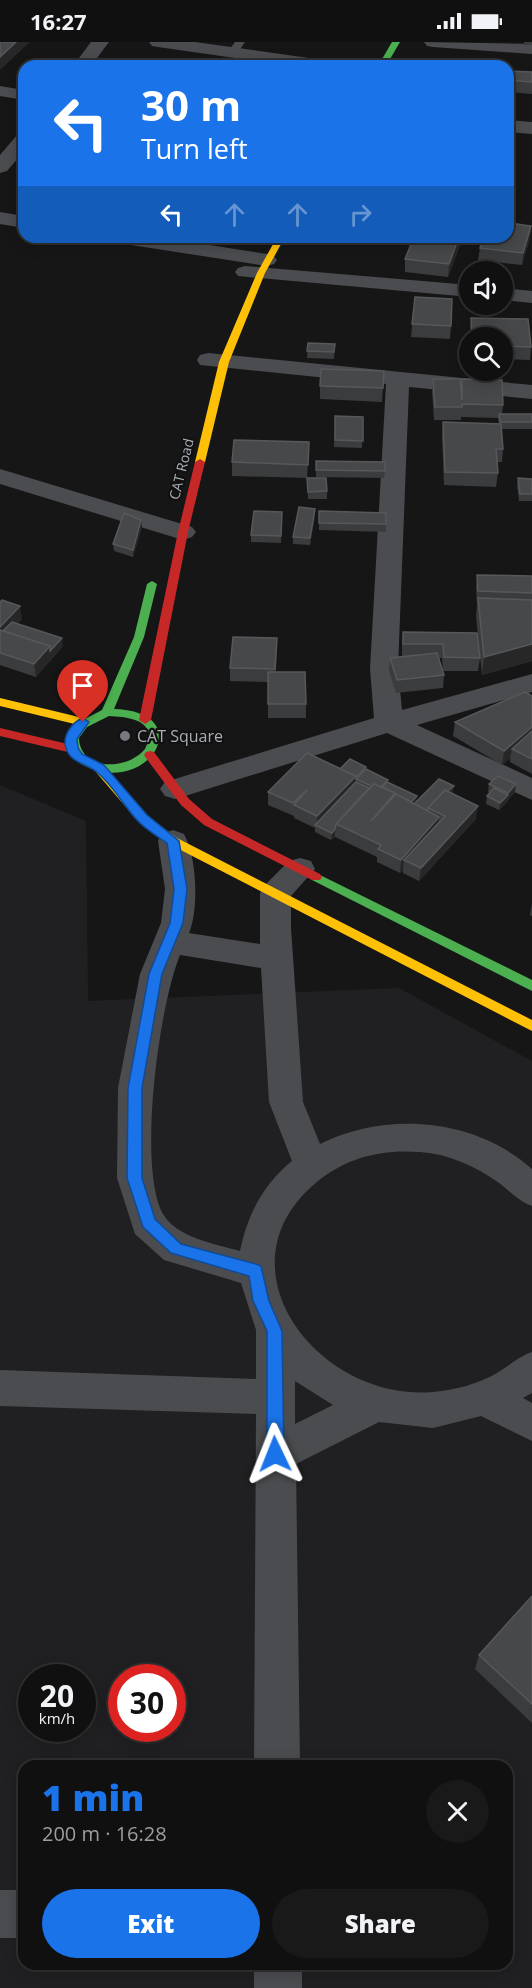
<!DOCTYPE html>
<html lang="en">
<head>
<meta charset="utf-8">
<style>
  :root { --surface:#101011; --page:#19191a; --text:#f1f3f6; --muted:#9c9d9f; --line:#303031; --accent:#1a73e8 }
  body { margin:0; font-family:"Open Sans",sans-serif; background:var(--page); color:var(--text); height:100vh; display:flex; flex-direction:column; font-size:22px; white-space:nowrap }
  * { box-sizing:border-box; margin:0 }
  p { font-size:20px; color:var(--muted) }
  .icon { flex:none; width:33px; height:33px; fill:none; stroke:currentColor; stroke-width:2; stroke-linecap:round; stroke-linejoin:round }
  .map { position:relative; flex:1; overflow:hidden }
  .drawer { position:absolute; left:18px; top:1718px; width:495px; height:210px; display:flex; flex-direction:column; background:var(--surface); border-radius:18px; box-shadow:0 3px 15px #0003,0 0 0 2px var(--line) }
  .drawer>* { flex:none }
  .banner { position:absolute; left:18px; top:18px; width:496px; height:183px; border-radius:18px; box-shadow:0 3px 15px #0003,0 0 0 2px var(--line); background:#1a73e8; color:#fff; overflow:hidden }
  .controls { position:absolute; left:459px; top:219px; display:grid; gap:12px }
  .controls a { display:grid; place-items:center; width:54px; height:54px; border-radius:50%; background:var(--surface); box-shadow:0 3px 15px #0003,0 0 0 2px var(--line); font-size:30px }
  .speed { position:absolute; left:18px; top:1622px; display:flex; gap:12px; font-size:30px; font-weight:700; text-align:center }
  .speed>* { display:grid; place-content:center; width:78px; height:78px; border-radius:50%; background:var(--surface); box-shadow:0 3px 15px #0003,0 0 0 2px var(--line); line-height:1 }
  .speed small { font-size:15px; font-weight:400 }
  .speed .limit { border:9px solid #d22; background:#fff; color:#111 }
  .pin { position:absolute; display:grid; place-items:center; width:51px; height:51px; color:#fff; margin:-62px -26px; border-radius:50% 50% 50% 0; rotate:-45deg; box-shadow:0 0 6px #0007 }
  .pin .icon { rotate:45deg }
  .me { position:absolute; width:66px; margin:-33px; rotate:358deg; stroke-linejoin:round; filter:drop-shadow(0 0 4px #0008) }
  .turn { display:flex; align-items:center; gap:21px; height:126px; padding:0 24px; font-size:27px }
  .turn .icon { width:78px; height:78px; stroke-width:2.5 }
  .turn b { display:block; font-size:42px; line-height:51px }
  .lanes { display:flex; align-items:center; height:57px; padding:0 24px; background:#0003; justify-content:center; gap:30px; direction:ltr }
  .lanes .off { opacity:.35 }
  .round { display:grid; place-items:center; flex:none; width:63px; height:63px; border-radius:32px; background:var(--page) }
  .head { display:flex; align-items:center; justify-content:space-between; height:102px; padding:0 24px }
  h1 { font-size:36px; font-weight:800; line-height:45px; color:var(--accent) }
  .button { display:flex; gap:12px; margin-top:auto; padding:12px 24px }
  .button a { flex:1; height:69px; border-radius:36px; background:var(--accent); color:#fff; font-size:24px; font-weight:800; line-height:69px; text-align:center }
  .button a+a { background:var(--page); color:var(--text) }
  .status { display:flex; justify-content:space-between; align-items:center; height:42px; padding:0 30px; background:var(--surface); direction:ltr }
  .status svg { height:16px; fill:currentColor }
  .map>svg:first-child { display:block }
  .built { fill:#202022; fill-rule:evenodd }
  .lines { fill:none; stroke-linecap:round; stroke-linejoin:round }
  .lane { fill:#4b4c4f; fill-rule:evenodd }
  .street { fill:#4b4c4f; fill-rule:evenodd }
  .fast { fill:#4caf50; fill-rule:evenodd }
  .slow { fill:#ffc107; fill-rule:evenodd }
  .jam { fill:#c62828; fill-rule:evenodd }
  .wall { fill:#3a3c3d }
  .shaded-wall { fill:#272728 }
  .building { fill:#46484a; stroke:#56585b; stroke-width:1.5 }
  .route { fill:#1a73e8; stroke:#114b97; stroke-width:1.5 }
  .poi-dot { fill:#76797e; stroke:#111112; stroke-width:2 }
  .labels { text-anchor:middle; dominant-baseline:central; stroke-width:4.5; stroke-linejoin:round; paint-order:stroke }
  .far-street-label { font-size:14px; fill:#a9aeb5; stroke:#111112 }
  .poi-label { font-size:16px; fill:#a9aeb5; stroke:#111112; text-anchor:start }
</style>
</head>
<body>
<div class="status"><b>16:27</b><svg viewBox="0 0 49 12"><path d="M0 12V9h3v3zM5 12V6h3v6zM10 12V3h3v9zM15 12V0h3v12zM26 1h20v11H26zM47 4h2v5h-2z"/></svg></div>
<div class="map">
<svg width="532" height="1946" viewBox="0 0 532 1946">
  <rect width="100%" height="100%" fill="#161617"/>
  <path class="built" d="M0,743L86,779L88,959L399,946L532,1019V1946H0ZM32,1635H82V1686H32ZM122,1635H172V1686H122ZM24,1724H507V1922H24Z"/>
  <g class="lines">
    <path class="lane" d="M235,0H245L236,13H228L227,11Z"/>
    <g class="street">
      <path d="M91,0H109L91,24H73Z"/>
      <path d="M149,0H195L330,19L336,20L339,24H292L158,5L152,4Z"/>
      <path d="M424,0L532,2V12L433,5L427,4Z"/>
      <path d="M0,44L24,48V58L0,54Z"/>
      <path d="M508,78L532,80V92L508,90Z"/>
      <path d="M24,91V109L7,129L0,131V113L17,93Z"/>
      <path d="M0,170L24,174V186L0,182Z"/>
      <path d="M108,195H158L267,212L274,214L277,218L274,222L267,224L118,201L111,199Z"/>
      <path d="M245,224L470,243V255L238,234L235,230L238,226Z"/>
      <path d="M502,246L532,249V261L502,258Z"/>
      <path d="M208,311L532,343V357L409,345L398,627L402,668L532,632V650L417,683L532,736V758L387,691L185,754L175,757L165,754L160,747L165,740L374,676L370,627L386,342L200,323L197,318L200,313Z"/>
      <path d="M0,427L192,485L196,490L192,495L183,498L0,442Z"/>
      <path d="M173,788L184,792C197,815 199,867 189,891L260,902V851L265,843L289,819L300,816L311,819L315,827L291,854V886L303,1060L320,1102C387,1069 475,1076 532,1127V1164C518,1159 511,1150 499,1141C475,1124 449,1112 420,1110C382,1107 348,1115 318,1139C213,1224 318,1360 433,1350C455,1348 478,1342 497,1331C510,1323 518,1315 532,1310V1351L523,1356L532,1361V1399L481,1374L433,1386L379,1380L296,1422L300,1724H254L256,1372L0,1364V1328L256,1337V1288L241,1241L164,1218L135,1192L117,1136L118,1046L140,932L161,881L165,847L158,799L162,792ZM180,913L261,926L269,1060L292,1119C263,1142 247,1174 240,1209C216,1202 177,1196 163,1172C137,1124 159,964 180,913ZM295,1339L333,1363L295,1382Z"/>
      <rect x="0" y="1848" width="24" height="48"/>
      <rect x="254" y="1922" width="48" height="24"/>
    </g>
    <g class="fast">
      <path d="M392,0H400L386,24H378Z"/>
      <path d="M152,539L157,542L144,595L114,667C200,670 148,755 85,724C72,718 67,710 67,695L79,680L102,668L134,595L147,542ZM109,674C129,675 159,678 145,707C127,729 80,729 79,696L87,685Z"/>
      <path d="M316,831L532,938V949L312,838L310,835Z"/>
    </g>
    <g class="slow">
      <path d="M277,195H285L265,231L229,320L205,420L197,422L195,420L219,320L257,231Z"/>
      <path d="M0,656L83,676L89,680L83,684L0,664Z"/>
      <path d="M99,722L103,723L146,773L177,796L532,978V989L169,802L138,779L95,729L93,726Z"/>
    </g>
    <g class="jam">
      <path d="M200,417L205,420L188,490L151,678L145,682L139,678L178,490L195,420Z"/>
      <path d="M0,686L72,703L78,707L72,711L0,694Z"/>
      <path d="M150,709L154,710L189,757L212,777L320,832L322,835L320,838H312L204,783L181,763L146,716L144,713L146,710Z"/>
    </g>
  </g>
  <g class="wall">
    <rect x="524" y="0" width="8" height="3"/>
    <path d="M508,29L532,30V52L508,50Z"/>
    <path d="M414,195H463L448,235L405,230V217Z"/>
    <path d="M530,196L522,223L478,218L480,206Z"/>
    <path d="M415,255L451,284L450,297L411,295Z"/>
    <path d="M471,276L531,305L530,318L502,317V296H470V289Z"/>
    <path d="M308,301L335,302L334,317L307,316Z"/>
    <path d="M384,329L382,360L320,357V344Z"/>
    <path d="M433,337L461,351L462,337L503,363L502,372H532V387H502L503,407L502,420H497L498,431L496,445L444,443L442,394L443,380L499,382L498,376L461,375V378H434L432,350Z"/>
    <path d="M335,374L363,375L362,406L334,405Z"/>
    <path d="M309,400L307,436L232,434V420Z"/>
    <path d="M316,428L385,429L384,436L316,435Z"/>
    <path d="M307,436L327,449V457H308Z"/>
    <path d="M518,436L532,437V459H519L517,444Z"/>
    <path d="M315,467V474L310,503L293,502V495Z"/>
    <path d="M319,469L386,482V490L319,488Z"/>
    <path d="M282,477L281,501L251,500V493Z"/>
    <path d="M141,478L142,485L133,515L114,509L113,502Z"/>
    <path d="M477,533L532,534V619L482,633L476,574L477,563L476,546Z"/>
    <path d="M0,560L22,577L17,582L63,604L36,635L0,623Z"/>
    <path d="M403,590L477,591L480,616L478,629H443L442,616H438L444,633L443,646L396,651L389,629L390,616L402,614V603Z"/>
    <path d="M277,596L276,630L306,662V676H268V640L230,639V626Z"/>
    <path d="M532,654V732L510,720V716L502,723L453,694L455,680Z"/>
    <path d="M340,727H366L388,738V740L417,760L453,751L476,777L419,839L403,831V828L400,831L377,820V815L335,795L331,798L315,790V786L294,776V774L268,763V750Z"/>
    <path d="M489,742L515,750L508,758L507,760L499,768L486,762L487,754L490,751L488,750Z"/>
    <path d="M532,861V874L530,873Z"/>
    <path d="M532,1554V1681L475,1627L479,1613Z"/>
  </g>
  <g class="shaded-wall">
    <path d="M16,0H30L0,28V15Z"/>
    <path d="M531,184L530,196L522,223L523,211Z"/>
    <path d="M459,195H463L448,235L449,222Z"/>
    <path d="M315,467V474L310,503V496Z"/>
    <path d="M141,478L142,485L133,515V508Z"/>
    <path d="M20,564L22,577L0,600V585Z"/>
    <path d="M62,596L63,604L36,635L34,622L50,604Z"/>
    <path d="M532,602V619L482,633L484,615Z"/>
    <path d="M532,685V697L512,707L510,716L502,723L504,709Z"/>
    <path d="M366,725L365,732L356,737L355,747L317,784V774L356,734Z"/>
    <path d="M516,742L515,750L508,758L507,760L499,768L500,761L508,753V751Z"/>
    <path d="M454,744L453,751L431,767Z"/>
    <path d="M417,754L416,762L409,763Z"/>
    <path d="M478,764L476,777L419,839L421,826Z"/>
    <path d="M439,775L438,789L404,818L403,828L400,831L401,818Z"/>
    <path d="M335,787V795L331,798L332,791Z"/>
  </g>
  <g class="building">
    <path d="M0,0H16L0,15Z"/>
    <path d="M508,29L532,30V40L508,38Z"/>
    <path d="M510,181L531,184L523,211L480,206L483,195H505L503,202L506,195H508V187Z"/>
    <path d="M414,195H459L449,222L405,217Z"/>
    <path d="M415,255L452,257L451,284L412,282Z"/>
    <path d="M471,276L528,277L531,305L502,304V296H500L499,294L472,293Z"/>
    <path d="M308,301L335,302L334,310L307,309Z"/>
    <path d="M321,327L384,329L383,346L320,344Z"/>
    <path d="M433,337H460L462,358V337L502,338L503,363L462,362V365H435Z"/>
    <path d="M499,372H532V380H500Z"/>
    <path d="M335,374L363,375V399L335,398Z"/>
    <path d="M443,380L501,382L503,407H496L498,431L445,430Z"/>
    <path d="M234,398L309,400L308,423L232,420Z"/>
    <path d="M316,419L385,420V429L316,428Z"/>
    <path d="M307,436H326L327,449L308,450Z"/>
    <path d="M518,436L532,437V452H520Z"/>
    <path d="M299,465L315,467L310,496L293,495Z"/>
    <path d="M254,469L282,470L281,494L251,493Z"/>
    <path d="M319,469L386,471V482L319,481Z"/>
    <path d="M124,471L141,478L133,508L113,502Z"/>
    <path d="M477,533L532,534V551L478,549Z"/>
    <path d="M478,556L532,558V602L484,615Z"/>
    <path d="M2,558L20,564L0,585V560Z"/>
    <path d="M12,580L62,596L50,609V604L3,589Z"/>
    <path d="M0,588L50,604L34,622L0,611Z"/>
    <path d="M403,590L477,591L480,616L444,615L443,602H403Z"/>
    <path d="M233,595L277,596L275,627L230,626Z"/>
    <path d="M437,611L444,633L397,638L390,616Z"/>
    <path d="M268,630H305L306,662H268Z"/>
    <path d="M525,650L532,654V685L504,709L455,680Z"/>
    <path d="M532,689V717L512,707Z"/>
    <path d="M307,711L356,734L317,774L294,763L307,748L293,761L268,750Z"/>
    <path d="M350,717L366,725L356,735V734L340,727Z"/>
    <path d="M366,727L388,738L381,745L374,742L371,744L356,737Z"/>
    <path d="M498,734L516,742L508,751L489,742Z"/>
    <path d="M439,737L454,744L448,749L445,748L428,766V769L414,762Z"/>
    <path d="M356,740L369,746L336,782L335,787L332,791L315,783Z"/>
    <path d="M387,740L417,754L411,760L396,752L395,754V751L382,745Z"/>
    <path d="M374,742L395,751L371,779L396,752L439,775L401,818L378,807L381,803L336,782Z"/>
    <path d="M494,746L508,753L500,761L487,754Z"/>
    <path d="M445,748L478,764L421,826L404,818L445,774L428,766Z"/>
    <path d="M532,1554V1662L479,1613Z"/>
  </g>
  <path class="route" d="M83,676L89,680L77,697L78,706L82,712L104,723L147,773L179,799L187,847L183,881L162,932L142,1046V1136L155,1177L181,1202L256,1222L261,1224L269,1259L282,1289L284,1412L281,1417L275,1420L270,1417L267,1412V1289L253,1259L249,1234L171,1211L143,1185L127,1136L128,1046L149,932L170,881L174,847L167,801C157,794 145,787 137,778C123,763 111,740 94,728C84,721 70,720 66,706C62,694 72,680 83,676Z"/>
  <circle class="poi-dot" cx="125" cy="694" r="6"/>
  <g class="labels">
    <g class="far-street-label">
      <text transform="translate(181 427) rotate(-76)">CAT Road</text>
    </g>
    <g class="poi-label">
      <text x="137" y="694">CAT Square</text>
    </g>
  </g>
</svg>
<div class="controls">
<a><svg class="icon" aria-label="sound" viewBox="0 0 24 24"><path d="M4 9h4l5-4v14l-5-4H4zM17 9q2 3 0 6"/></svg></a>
<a><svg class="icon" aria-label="search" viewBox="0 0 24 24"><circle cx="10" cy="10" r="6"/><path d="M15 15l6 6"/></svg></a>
</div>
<div class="speed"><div>20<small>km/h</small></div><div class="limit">30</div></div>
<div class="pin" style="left:83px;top:680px;background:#d93025"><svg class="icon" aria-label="arrive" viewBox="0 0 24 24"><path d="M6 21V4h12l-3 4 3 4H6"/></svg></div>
<svg class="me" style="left:275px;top:1412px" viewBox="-20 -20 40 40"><path d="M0-17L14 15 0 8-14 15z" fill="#1a73e8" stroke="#fff" stroke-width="4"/></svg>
<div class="banner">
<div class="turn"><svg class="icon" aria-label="left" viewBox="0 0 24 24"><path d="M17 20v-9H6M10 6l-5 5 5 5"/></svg><div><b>30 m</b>Turn left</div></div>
<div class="lanes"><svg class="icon" aria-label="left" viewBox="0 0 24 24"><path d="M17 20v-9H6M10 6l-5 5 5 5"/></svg><svg class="icon off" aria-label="ahead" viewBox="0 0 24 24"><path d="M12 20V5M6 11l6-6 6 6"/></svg><svg class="icon off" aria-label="ahead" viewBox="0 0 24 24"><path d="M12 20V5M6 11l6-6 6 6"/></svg><svg class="icon off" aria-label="right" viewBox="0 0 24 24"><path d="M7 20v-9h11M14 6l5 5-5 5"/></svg></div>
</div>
<section class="drawer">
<div class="head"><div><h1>1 min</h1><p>200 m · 16:28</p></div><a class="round"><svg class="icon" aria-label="close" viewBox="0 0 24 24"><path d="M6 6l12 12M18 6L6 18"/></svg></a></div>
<div class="button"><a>Exit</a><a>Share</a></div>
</section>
</div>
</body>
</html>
